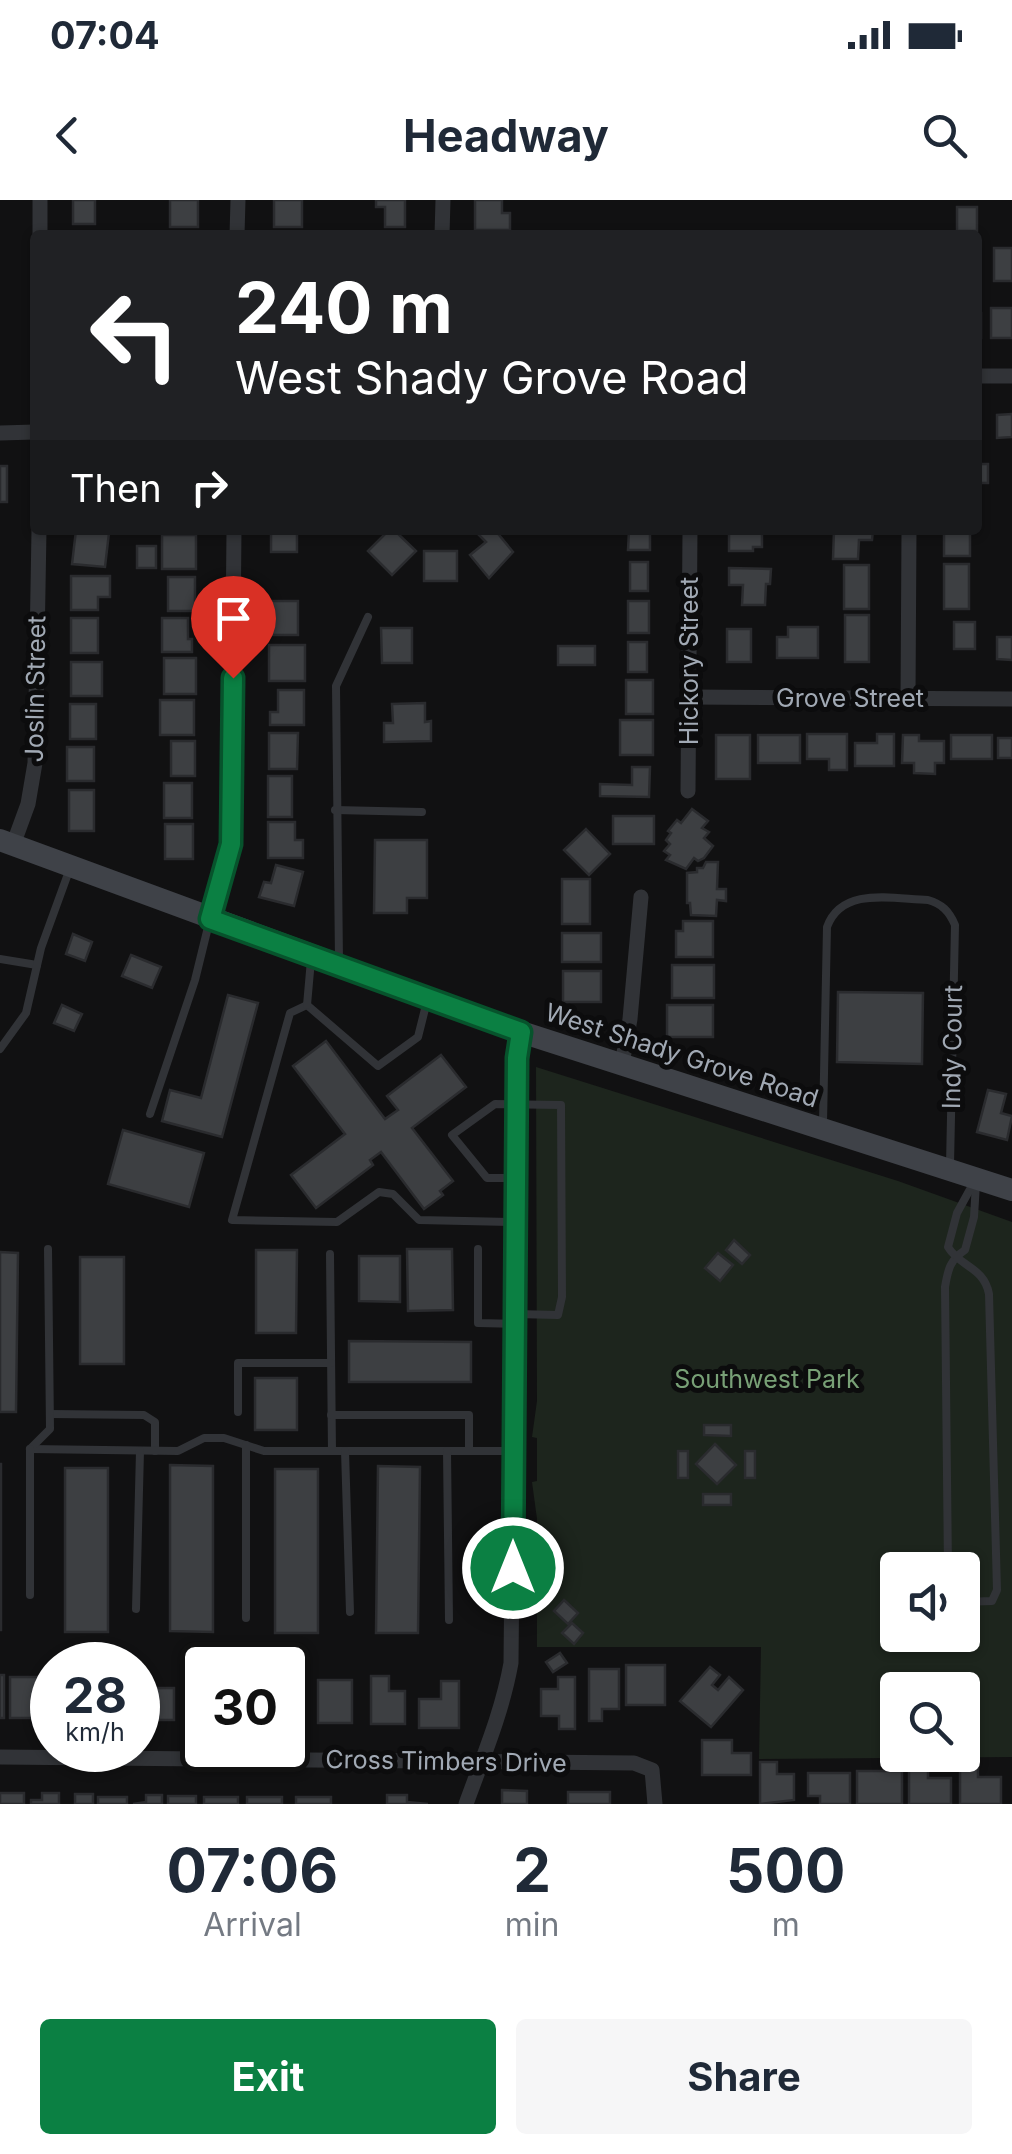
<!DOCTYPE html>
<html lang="en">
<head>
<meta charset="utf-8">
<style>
  :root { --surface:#fff; --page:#f6f6f7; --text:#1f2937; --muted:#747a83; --accent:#0b8043 }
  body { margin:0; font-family:Inter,sans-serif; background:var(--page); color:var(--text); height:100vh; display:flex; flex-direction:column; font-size:38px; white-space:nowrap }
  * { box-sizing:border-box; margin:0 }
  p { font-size:32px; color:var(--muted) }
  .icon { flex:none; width:55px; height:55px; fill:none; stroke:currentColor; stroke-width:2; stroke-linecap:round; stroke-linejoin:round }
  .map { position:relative; height:1604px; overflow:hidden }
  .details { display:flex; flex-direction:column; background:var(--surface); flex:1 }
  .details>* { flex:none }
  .top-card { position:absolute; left:30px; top:30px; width:952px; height:305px; border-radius:10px; box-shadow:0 2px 8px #0004; background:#202124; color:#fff; overflow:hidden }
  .fabs { position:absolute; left:880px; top:1352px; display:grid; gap:20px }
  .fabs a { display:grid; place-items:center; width:100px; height:100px; border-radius:10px; background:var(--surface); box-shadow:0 2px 8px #0004; font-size:50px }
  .speed { position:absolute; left:30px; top:1442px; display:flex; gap:20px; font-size:50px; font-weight:700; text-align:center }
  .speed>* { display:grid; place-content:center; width:130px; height:130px; border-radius:50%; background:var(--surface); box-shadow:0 2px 8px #0004; line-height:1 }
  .speed small { font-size:25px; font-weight:400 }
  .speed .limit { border:5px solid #111; border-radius:15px; background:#fff; color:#111 }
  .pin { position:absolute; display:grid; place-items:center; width:85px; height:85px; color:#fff; margin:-102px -42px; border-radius:50% 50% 50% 0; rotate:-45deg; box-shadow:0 0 10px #0007 }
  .pin .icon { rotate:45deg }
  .me { position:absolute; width:110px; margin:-55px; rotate:0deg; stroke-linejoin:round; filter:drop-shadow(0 0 8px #0008) }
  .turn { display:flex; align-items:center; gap:35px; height:210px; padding:0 40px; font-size:45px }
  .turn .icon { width:130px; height:130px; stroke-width:2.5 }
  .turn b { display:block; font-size:70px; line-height:85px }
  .then { display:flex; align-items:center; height:95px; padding:0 40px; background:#0003; gap:20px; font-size:38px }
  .eta { display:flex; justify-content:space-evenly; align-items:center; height:170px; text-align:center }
  .eta b { font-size:60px; font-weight:700; line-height:70px }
  .primary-button { display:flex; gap:20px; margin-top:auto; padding:20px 40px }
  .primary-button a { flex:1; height:115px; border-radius:10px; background:var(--accent); color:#fff; font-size:40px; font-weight:700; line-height:115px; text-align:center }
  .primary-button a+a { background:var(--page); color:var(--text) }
  .status { display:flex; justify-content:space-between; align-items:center; height:70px; padding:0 50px; background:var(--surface); direction:ltr }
  .status svg { height:28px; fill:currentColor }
  header { display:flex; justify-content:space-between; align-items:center; height:130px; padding:0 40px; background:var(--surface); font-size:45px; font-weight:700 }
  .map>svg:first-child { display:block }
  .green { fill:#1d251d; fill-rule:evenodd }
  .building { fill:#3d3f42; stroke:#2a2b2e; stroke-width:2.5 }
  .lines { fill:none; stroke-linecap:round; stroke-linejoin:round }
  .service { stroke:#313337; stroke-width:8 }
  .minor { stroke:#313337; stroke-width:15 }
  .secondary { stroke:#3f4248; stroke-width:22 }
  .route-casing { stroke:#07532c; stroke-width:25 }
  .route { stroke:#0b8043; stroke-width:18 }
  .labels { text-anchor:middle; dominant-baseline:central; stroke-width:10; stroke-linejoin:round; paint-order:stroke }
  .street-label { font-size:25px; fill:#a1a9b4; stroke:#0c0c0d }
  .park-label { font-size:25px; fill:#78a076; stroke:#0c0c0d }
</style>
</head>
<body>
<div class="status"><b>07:04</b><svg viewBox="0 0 49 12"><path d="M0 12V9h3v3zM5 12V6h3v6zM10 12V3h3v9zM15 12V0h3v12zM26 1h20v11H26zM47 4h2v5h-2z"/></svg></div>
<header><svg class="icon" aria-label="back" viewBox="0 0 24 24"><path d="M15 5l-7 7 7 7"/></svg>Headway<svg class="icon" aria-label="search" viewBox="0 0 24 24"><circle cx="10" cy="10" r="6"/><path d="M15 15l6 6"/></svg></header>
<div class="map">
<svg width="1012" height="1604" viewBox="0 0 1012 1604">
  <rect width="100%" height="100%" fill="#111112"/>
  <path class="green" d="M536,867L898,981L1012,1022V1557L759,1559L761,1447H537V1319L532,1282L537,1281V1238L532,1237L537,1201ZM898,1370H962V1435H898ZM898,1490H962V1555H898Z"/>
  <g class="building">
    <rect x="73" y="0" width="22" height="24"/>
    <rect x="170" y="0" width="28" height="27"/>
    <rect x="274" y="0" width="28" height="27"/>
    <path d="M376,0H405V27H385V7H376Z"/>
    <path d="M475,0H502V13H510V30H475Z"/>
    <rect x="957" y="7" width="20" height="24"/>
    <rect x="994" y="48" width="18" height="33"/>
    <rect x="991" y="108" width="21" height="30"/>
    <rect x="978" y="113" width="3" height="25"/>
    <path d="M1012,214V237L997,238V215Z"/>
    <rect x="978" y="264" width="10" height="19"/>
    <rect x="0" y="266" width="7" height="36"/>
    <path d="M76,330L109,333L105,367L72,364Z"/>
    <rect x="271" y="330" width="26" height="22"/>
    <path d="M389,330H394L416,351L392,375L368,351Z"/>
    <path d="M485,330H495L513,352L489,378L470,355L486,342L479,335Z"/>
    <path d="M629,330H650V350H628Z"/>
    <path d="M729,330H762V347H753V351H729Z"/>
    <path d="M834,330H873L872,340H859L858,359H833Z"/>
    <rect x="944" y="330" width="26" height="26"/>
    <rect x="162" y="335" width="34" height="34"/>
    <rect x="137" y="346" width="19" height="22"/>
    <rect x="424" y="351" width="33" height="30"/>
    <rect x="630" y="362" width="18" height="29"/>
    <rect x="944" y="364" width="25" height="45"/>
    <rect x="844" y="365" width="25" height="44"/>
    <path d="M729,368L771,369L770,384H766L765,405H742L743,385H729Z"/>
    <path d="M71,376H110V397H98V410H71Z"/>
    <rect x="168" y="377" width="27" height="34"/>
    <rect x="269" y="401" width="29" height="34"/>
    <rect x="628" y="401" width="21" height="32"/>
    <rect x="845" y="415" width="24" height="47"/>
    <rect x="71" y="418" width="27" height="35"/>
    <path d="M162,418H188V439H192V452H162Z"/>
    <rect x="954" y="422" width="21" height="27"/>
    <path d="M788,427H818V458H777V437H788Z"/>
    <path d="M381,428H412V463H382Z"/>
    <rect x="727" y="429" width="24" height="33"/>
    <path d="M997,437H1012V460L997,459Z"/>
    <rect x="628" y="442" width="19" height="30"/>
    <rect x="269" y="445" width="36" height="36"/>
    <rect x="558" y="446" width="37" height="19"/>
    <rect x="164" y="458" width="32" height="36"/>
    <rect x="71" y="462" width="31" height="34"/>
    <rect x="626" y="480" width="27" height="34"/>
    <path d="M278,490H304V525H270V512H278Z"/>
    <rect x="160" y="500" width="34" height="35"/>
    <path d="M425,503V522L431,521V541L384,542V523H393L392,504Z"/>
    <rect x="70" y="504" width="26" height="35"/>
    <rect x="620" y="520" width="33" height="35"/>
    <path d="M269,533H298L297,569H269Z"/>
    <path d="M807,534H847V570H829V559H807Z"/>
    <path d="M877,534H894V566H855V543H877Z"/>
    <rect x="716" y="535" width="34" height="44"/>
    <rect x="758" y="535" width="42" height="28"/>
    <path d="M903,535H919V541H944V563H935V574L914,573V563H902Z"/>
    <rect x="951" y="535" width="41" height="24"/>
    <rect x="998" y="538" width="14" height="20"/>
    <rect x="171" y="541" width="24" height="35"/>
    <rect x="67" y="547" width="27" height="34"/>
    <path d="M632,567H650L649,597L600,596V584L632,585Z"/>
    <rect x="268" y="576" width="24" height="41"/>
    <rect x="164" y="583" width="28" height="35"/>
    <rect x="69" y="590" width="25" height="41"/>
    <path d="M692,609L708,621L702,628L709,632L704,638L713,646L704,658L698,661L694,658L686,669L666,660L670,655L664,651L670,644L666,640L671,633L668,631L677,620L681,623Z"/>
    <rect x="613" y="616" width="41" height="28"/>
    <path d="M268,622H295V640H303V658H268Z"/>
    <rect x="165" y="624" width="28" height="35"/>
    <path d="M586,629L610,654L589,675L564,650Z"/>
    <path d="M375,640H427V698H407V713H374Z"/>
    <path d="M706,662H718L717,689H726V701L717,700L716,716L691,715L690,703H687V673L697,672V668H703Z"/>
    <path d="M276,665L303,672L294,706L259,697L264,682L271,683Z"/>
    <rect x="562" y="679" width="28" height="45"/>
    <path d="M683,721H713V757H676V731H683Z"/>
    <rect x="562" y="733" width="39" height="29"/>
    <path d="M73,734L92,742L85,761L66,754Z"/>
    <path d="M131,755L161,767L152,788L122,776Z"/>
    <rect x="672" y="765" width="42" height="33"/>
    <rect x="563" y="771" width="38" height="31"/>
    <path d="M838,792L923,793L922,864L837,862Z"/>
    <path d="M228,795L258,803L222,937L162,921L170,890L201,898Z"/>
    <path d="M62,805L82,814L74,831L54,823Z"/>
    <rect x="667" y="805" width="46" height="32"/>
    <path d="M326,841L385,919L398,910L387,896L441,855L466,887L412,928L453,981L440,991L443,995L424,1009L381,952L370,960L373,965L316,1008L291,975L345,934L293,866Z"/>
    <path d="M988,890L1006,894L1001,913L1012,916L1007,940L977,932Z"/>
    <path d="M123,930L204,953L189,1007L108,984Z"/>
    <path d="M734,1040L750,1055L742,1064L726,1050Z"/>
    <path d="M407,1049H452L453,1110L408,1111Z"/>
    <path d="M256,1050H297L296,1133H256Z"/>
    <path d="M0,1052L18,1053L16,1212H0Z"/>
    <path d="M718,1053L733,1065L720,1081L705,1068Z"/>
    <path d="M359,1056H400V1102L359,1101Z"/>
    <rect x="80" y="1057" width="44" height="107"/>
    <path d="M349,1141L471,1142V1182H349Z"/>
    <rect x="255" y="1178" width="42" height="52"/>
    <path d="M704,1225H731V1236L704,1235Z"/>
    <path d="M715,1244L736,1265L717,1284L696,1264Z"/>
    <rect x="678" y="1251" width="10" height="27"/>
    <rect x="745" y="1251" width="10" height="27"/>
    <rect x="0" y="1264" width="1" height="166"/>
    <path d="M170,1265L213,1266V1432L170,1431Z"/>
    <path d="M378,1266L420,1267L418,1433H376Z"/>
    <rect x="65" y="1268" width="43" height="164"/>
    <rect x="275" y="1269" width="43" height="164"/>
    <rect x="703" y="1294" width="28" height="11"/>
    <path d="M564,1400L578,1413L568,1424L554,1411Z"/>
    <path d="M572,1423L583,1433L574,1444L562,1433Z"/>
    <path d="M560,1453L567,1463L553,1472L546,1462Z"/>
    <rect x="626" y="1465" width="39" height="40"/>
    <path d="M710,1467L720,1475L712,1485L718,1490L729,1477L743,1490L711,1527L680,1501Z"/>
    <path d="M589,1469H619V1509H602V1521H589Z"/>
    <rect x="0" y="1475" width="4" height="43"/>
    <path d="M371,1476H389V1491H405V1524H371Z"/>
    <rect x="10" y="1477" width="28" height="41"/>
    <rect x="44" y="1477" width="8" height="42"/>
    <rect x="182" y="1477" width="20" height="43"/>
    <path d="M558,1477H575V1529H559V1516H541V1489H558Z"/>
    <rect x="318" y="1480" width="34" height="43"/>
    <path d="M441,1481H459V1528H419V1499H441Z"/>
    <rect x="138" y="1482" width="3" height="42"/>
    <rect x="288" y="1484" width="11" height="39"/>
    <rect x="145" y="1488" width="29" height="32"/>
    <path d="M702,1540H732V1553H751V1575H702Z"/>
    <path d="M760,1562H777V1574H794V1600L760,1604Z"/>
    <path d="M909,1564H928V1578H951V1604H909Z"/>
    <path d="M960,1564H978V1577H1001V1604H960Z"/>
    <rect x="857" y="1571" width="45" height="33"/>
    <path d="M808,1573H850V1604H820V1596H808Z"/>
    <path d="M502,1590L527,1591V1604H502Z"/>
    <rect x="568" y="1592" width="42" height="12"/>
    <rect x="0" y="1593" width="24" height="11"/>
    <path d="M42,1593H59V1604H31V1600H42Z"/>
    <rect x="75" y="1594" width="18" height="10"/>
    <path d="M146,1595H162V1604H133L146,1602Z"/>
    <path d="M387,1595H407V1602L428,1604H387Z"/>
    <rect x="168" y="1596" width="28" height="8"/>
    <rect x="98" y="1597" width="29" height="7"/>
    <rect x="204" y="1597" width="34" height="7"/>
    <rect x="247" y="1597" width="35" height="7"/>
    <rect x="296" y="1597" width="35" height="7"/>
  </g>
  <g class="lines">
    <g class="service">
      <path d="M335,610L422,612"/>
      <path d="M0,759L37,765"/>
      <path d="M339,761L336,486L368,417"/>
      <path d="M307,805L290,813L232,1020L337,1022L379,992L393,994L419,1020L514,1022"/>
      <path d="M307,805L378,866L418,837L427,801"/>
      <path d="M307,805L311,760"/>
      <path d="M0,849L26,813L41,748L69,671"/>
      <path d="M150,914L195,780L210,719"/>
      <path d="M823,923L827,727C842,686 893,699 928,700C942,704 949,711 955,725L950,965"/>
      <path d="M478,1049V1123L515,1124"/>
      <path d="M330,1054L332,1251"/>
      <path d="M515,1114L558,1115L562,1097L561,905L495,904L452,935L487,978H516"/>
      <path d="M238,1212V1163H331"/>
      <path d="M50,1214L144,1215L155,1222V1251"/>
      <path d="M331,1215H469V1251"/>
      <path d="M30,1249L178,1251L204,1238H224L264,1251H514"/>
      <path d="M30,1249L50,1229L48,1049"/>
      <path d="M30,1249V1395"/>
      <path d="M345,1251L350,1412"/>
      <path d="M447,1251L449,1420"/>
      <path d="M948,1370L945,1087C948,1069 950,1060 965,1050L974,1017L976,983"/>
      <path d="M962,1402L992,1401L997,1390L989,1094C984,1067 960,1067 948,1047L957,1013L974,982"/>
      <path d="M136,1409L140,1251"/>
      <path d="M246,1418V1245"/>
    </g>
    <g class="minor">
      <path d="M40,0V35"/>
      <path d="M237,35L238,0"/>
      <path d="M442,35L443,0"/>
      <path d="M978,176H1012"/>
      <path d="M0,233L35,232"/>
      <path d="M689,497L1012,499"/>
      <path d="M908,498L909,330"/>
      <path d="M688,591L690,330"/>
      <path d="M13,645L28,604L35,563L39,330"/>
      <path d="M210,719L231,644L234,330"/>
      <path d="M622,864L630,819L641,697"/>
      <path d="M0,1557L634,1563L652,1570L655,1604"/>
      <path d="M466,1604C483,1557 502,1513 511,1463L517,859L521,832"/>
    </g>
    <path class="secondary" d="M0,640L521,832L1012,990"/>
  </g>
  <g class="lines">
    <defs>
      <path id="route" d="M233,478L231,644L210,719L521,832L517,858L513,1368"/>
    </defs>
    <use href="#route" class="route-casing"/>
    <use href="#route" class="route"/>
  </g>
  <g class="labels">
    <g class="street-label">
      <text transform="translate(689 461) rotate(-90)">Hickory Street</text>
      <text transform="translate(35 489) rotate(-89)">Joslin Street</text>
      <text x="850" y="498">Grove Street</text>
      <text transform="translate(952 847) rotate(-89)">Indy Court</text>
      <text transform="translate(682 855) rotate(18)">West Shady Grove Road</text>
      <text transform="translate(446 1561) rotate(1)">Cross Timbers Drive</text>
    </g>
    <g class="park-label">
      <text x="767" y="1179">Southwest Park</text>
    </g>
  </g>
</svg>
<div class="fabs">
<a><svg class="icon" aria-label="sound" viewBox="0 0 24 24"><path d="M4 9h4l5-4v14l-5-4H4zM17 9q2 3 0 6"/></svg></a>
<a><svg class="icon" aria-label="search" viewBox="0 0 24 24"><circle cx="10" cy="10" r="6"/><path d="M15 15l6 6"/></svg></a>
</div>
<div class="speed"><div>28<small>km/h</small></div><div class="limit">30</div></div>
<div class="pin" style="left:233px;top:478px;background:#d93025"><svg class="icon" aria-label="arrive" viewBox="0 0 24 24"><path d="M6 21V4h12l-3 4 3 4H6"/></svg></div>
<svg class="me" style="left:513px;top:1368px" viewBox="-20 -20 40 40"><circle r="17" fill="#0b8043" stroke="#fff" stroke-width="3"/><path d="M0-11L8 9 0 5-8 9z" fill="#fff"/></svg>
<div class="top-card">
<div class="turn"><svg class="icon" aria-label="left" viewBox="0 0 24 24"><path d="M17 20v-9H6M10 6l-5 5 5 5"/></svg><div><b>240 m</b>West Shady Grove Road</div></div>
<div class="then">Then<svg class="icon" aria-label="right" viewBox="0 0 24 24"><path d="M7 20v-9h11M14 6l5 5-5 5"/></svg></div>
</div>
</div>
<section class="details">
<div class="eta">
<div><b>07:06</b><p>Arrival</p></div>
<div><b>2</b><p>min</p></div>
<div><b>500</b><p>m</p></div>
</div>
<div class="primary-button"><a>Exit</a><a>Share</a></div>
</section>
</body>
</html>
